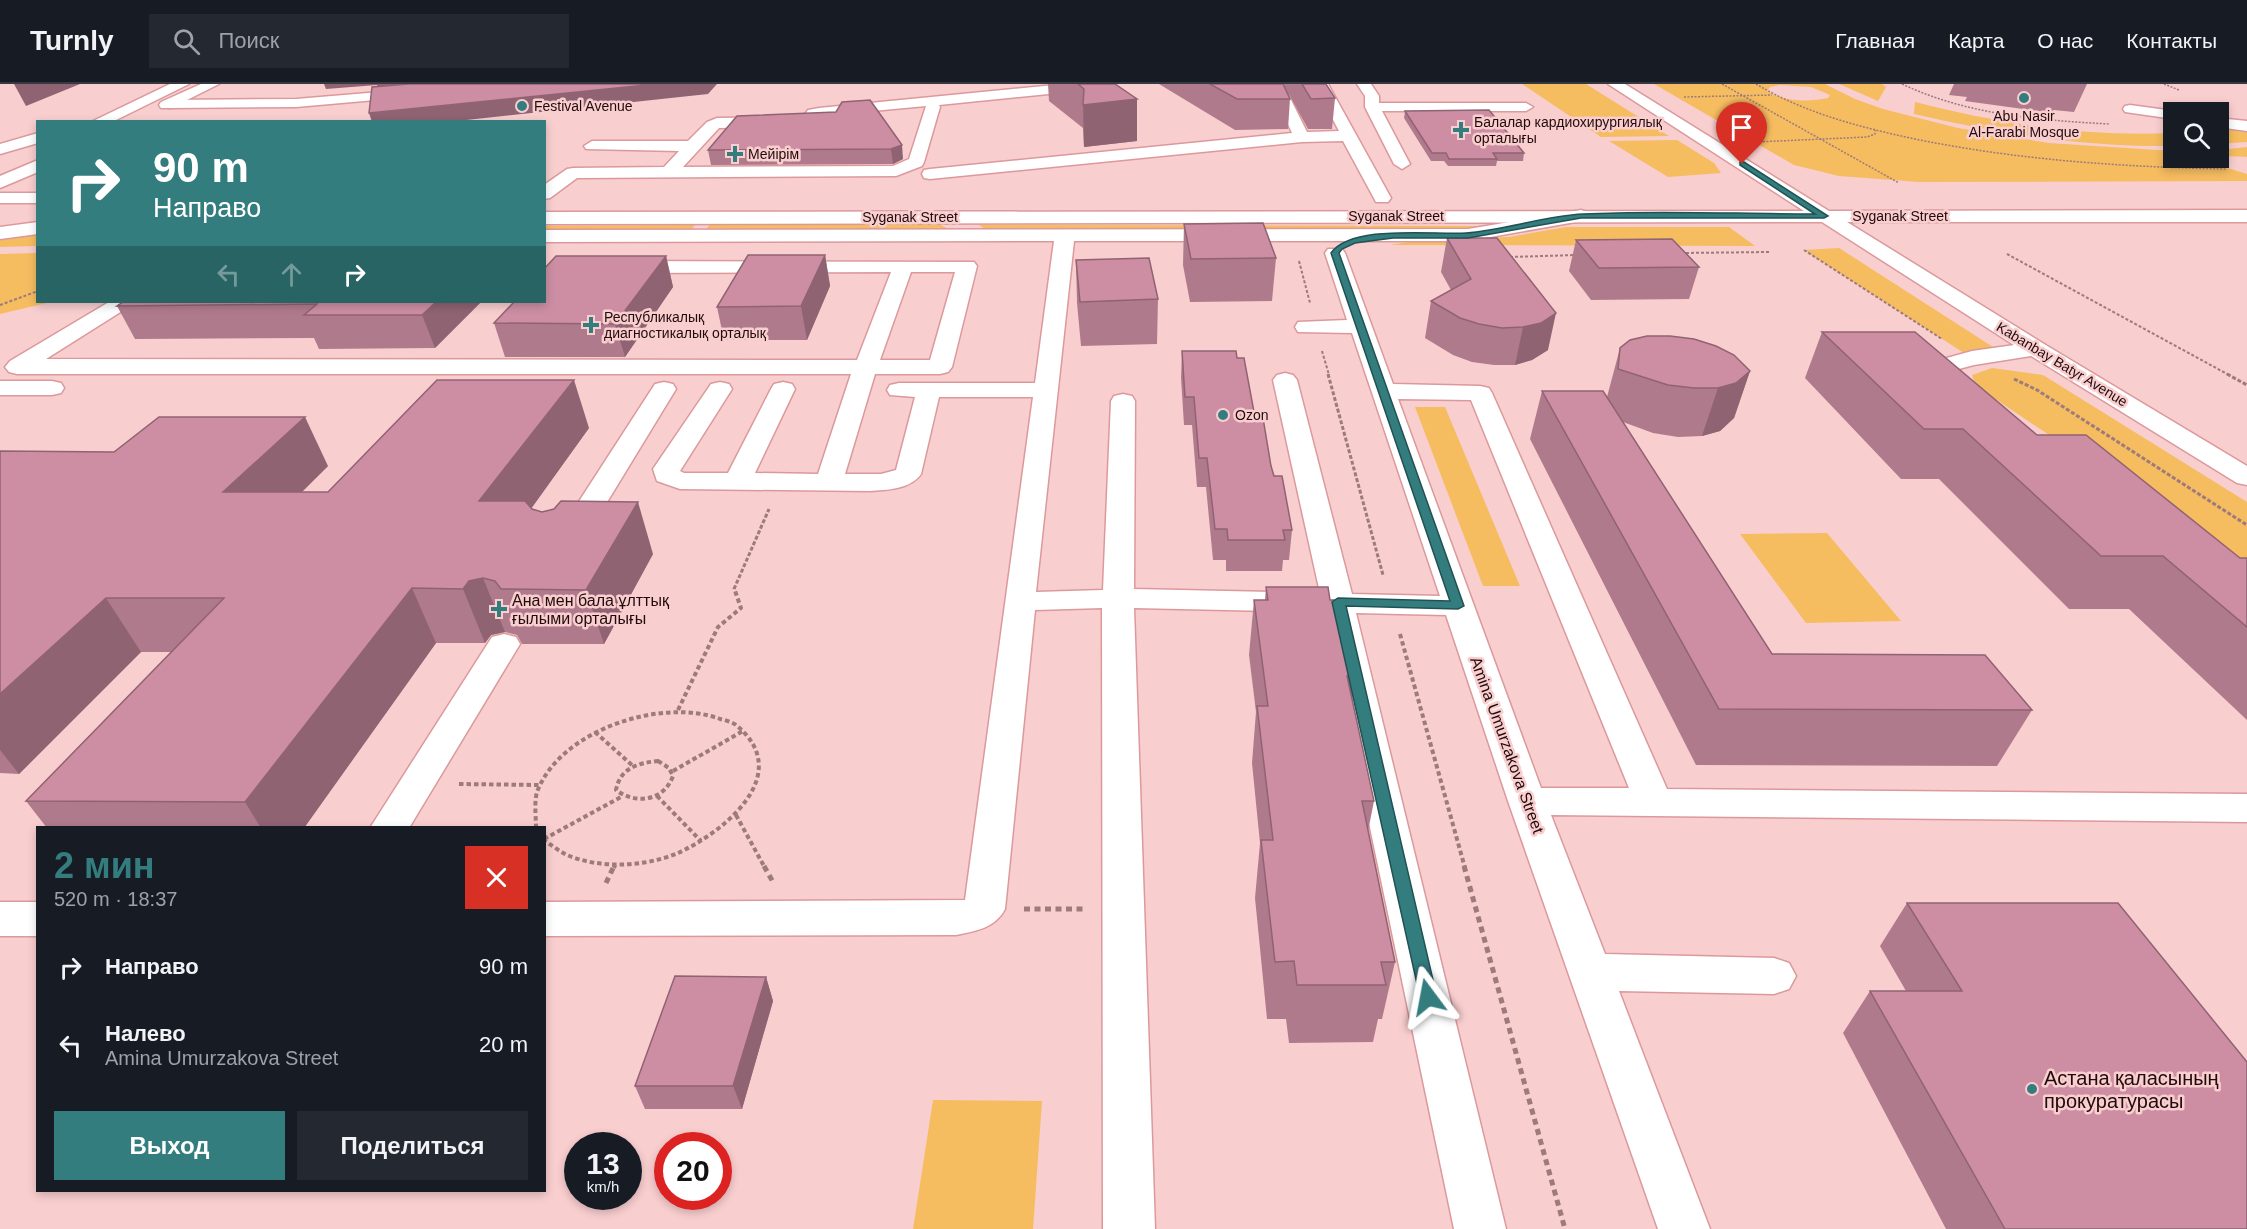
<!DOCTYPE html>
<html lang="ru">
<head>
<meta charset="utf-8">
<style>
  :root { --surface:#171b24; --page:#242831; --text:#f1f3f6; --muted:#9ea1a6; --line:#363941; --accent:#347d7f }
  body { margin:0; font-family:Arial,sans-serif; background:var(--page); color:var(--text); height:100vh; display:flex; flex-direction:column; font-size:22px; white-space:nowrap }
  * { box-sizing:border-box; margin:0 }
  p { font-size:20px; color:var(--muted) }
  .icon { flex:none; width:33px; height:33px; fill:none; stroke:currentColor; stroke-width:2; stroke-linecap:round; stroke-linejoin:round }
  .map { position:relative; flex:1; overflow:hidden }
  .sheet { position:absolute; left:36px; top:742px; width:510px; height:366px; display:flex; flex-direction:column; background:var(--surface); border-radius:0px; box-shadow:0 3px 9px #0003 }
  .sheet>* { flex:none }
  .banner { position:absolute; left:36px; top:36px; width:510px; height:183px; border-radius:0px; box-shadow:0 3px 9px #0003; background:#347d7f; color:#fff; overflow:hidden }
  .buttons { position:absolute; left:2163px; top:18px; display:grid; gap:12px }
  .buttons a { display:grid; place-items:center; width:66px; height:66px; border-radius:0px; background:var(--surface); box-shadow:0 3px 9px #0003; font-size:30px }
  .speed { position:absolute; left:564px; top:1048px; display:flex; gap:12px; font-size:30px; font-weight:700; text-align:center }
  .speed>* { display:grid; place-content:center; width:78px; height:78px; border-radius:50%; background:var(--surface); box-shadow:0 3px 9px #0003; line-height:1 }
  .speed small { font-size:15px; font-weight:400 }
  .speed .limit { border:9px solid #d22; background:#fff; color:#111 }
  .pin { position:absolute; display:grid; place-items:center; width:51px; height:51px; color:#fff; margin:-62px -26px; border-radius:50% 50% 50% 0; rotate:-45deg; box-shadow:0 0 6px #0007 }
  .pin .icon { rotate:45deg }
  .me { position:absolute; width:66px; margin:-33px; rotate:347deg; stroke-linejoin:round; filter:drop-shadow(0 0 4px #0008) }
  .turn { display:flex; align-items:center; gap:21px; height:126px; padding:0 18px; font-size:27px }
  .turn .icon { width:78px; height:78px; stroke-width:2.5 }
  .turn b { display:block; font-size:42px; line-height:51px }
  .lanes { display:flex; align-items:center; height:57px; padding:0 18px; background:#0003; justify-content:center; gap:30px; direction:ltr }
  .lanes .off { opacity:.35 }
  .round { display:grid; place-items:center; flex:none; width:63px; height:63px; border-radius:0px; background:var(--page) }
  .summary { display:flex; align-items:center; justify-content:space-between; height:102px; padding:0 18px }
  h1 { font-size:36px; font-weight:700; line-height:45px; color:var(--accent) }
  .action { display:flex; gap:12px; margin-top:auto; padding:12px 18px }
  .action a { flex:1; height:69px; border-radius:0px; background:var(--accent); color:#fff; font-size:24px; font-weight:700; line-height:69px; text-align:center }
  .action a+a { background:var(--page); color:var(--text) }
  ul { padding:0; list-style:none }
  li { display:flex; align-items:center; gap:18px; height:78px; padding:0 18px }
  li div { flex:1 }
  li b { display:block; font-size:22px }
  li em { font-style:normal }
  header { display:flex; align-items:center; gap:36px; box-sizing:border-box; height:84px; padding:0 30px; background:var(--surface); border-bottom:2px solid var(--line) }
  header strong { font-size:28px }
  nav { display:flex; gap:33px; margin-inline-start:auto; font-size:21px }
  .search { width:420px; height:54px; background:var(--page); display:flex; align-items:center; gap:15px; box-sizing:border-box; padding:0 21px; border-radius:0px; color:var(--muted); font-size:22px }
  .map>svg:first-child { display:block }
  .green { fill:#f6bc60; fill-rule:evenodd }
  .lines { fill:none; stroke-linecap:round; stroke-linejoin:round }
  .minor-casing { stroke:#dc999c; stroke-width:3 }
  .major-casing { stroke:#dc999c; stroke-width:3 }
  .path-far4 { stroke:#9d7a7c; stroke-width:1.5; stroke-dasharray:2 1.5; stroke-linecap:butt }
  .path-far3 { stroke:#9d7a7c; stroke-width:2; stroke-dasharray:3 2; stroke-linecap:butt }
  .path-far2 { stroke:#9d7a7c; stroke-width:3; stroke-dasharray:4 2; stroke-linecap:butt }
  .path-far1 { stroke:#9d7a7c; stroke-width:4; stroke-dasharray:4.5 3; stroke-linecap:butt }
  .path { stroke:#9d7a7c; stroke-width:5; stroke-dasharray:6 4.5; stroke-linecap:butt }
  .minor { fill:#fff; fill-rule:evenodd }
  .major { fill:#fff; fill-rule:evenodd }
  .wall { fill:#b07a8d }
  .shaded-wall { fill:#906373 }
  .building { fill:#cd8ea4; stroke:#906373; stroke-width:1.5 }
  .route { fill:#347d7f; stroke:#225153; stroke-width:1.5 }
  .poi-dot { fill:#347d7f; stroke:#f9cecf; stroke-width:2 }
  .labels { text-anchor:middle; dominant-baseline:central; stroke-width:5; stroke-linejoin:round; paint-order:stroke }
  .far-poi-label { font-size:14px; fill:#230b0d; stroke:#f9cecf; text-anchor:start }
  .far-street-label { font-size:14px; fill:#230b0d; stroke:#f9cecf }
  .poi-label { font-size:16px; fill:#230b0d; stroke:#f9cecf; text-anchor:start }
  .street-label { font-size:16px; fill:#230b0d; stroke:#f9cecf }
  .near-poi-label { font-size:20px; fill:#230b0d; stroke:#f9cecf; text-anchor:start }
</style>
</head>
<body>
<header>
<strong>Turnly</strong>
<div class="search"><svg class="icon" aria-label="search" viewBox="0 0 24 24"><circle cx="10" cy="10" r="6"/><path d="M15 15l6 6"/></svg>Поиск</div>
<nav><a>Главная</a><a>Карта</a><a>О нас</a><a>Контакты</a></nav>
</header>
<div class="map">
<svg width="2247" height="1145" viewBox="0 0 2247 1145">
  <rect width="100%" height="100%" fill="#f9cecf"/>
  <g class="green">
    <path d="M1522,0H1586L1669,52L1601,53Z"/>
    <path d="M1654,0H1825L1855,15L1883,25L1958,44L2049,59L2173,67L2174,74H2218L2219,66L2247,63V73L2224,72L2214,75L2215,80L2247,90V97L1919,98L1839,92L1794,81ZM1780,1L1811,3L1830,11L1828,14C1809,18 1784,18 1767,7L1770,3Z"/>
    <path d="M1839,0H1882L1886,3L1878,17Z"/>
    <path d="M1915,18C2000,40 2086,53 2173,49V62C2085,63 2000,50 1914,30Z"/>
    <path d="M2218,43L2247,46V58L2219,60Z"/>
    <path d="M1677,56L1714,79L1721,89L1668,93L1609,57Z"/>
    <path d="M710,140H939L952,147H705Z"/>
    <path d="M695,141L689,148H545V142Z"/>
    <path d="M979,141L1486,142L1449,149H991Z"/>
    <path d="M1566,143H1729L1755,162L1390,161L1420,156L1509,153Z"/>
    <path d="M37,149V162L0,163V154Z"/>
    <path d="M1839,164L1993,263L1964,269L1804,166Z"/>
    <path d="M37,169L38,218H51L0,230V170Z"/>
    <path d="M1992,284L2043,291L2247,418V484L1976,302L1972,291Z"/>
    <path d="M1415,323H1445L1520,502H1483Z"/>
    <path d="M1827,449L1901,537L1806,539L1740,450Z"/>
    <path d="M933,1016L1042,1017L1033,1145H913Z"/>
  </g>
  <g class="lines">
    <defs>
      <g id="minor">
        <path d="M1065,0H1116L1109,4L939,21L940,23L924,78L922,82L896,92L577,94L550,114L544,115V101L567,85L573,84L664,83L679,67L586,65L584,62L592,57H688L707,38L717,34L803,33L808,26L819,24ZM926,22L909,75L893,82L683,83L719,44L808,42L813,40L819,32Z"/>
        <path d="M1230,0H1247L1258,8L1290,14L1307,48L1339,47L1314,0H1328L1391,114L1388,118H1376L1343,57L1302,58L930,95L924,94L922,90L924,86L930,85L1292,49L1279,20L1249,14Z"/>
        <path d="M1357,0H1371L1379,12V19H1526L1533,23L1526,27H1382L1410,80L1402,85L1394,80L1365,23V12Z"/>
        <path d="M416,5L421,6L423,9L421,12L296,23L169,24L162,20L169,16L296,15Z"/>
        <path d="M2130,21L2174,27L2180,28H2174V35L2125,28L2123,25L2125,22Z"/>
        <path d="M2218,34L2247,37V47L2218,43Z"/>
        <path d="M1581,126L1587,128L1590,132L1587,136L1468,157H1074L1036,508L1103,506L1111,317L1114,312L1123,310L1132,312L1135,317L1134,505L1320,509L1273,296L1277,291L1285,289L1293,291L1297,296L1352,510L1440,512L1352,249L1298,248L1295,243L1298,238L1347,236L1325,169L1328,165H1342L1345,169L1393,300L1480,302L1489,304L1492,309L1667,705L2247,710V738L1551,731L1605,870L1774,874L1789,879L1796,892L1789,905L1774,910L1619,907L1710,1145H1658L1508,717L1446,531L1356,529L1506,1145H1454L1325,528L1134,524L1155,1145H1103L1102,524L1035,526L1005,825C995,844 976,847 956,851L544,852V818L965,816L1033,313H939L921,390C911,405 887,406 870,407L680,405L657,397L653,385L711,300L720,298L729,300L732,305L680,387L684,389H728L771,305L774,300L783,298L792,300L795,305L755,389L818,390L851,290H17L9,288L5,283L10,277L109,218H134L130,222L46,275L857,276L891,188L627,189L620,187L617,183L620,179L627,177L974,178L977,182L952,283L948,288L940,290H875L845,390H881L896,386L915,313L890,311L887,306L890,301L899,299H1035L1054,157L544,158V146L1468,145ZM911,188H955L930,276H880ZM1398,315L1471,316L1629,704H1541Z"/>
        <path d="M2036,258L2044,260L2047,265L2044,270L1974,281L1951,287L1965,299L1961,304C1946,308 1930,298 1921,285L1925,280L1972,267Z"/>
        <path d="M0,297H52L61,299L64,304L61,309L52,311H0Z"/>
        <path d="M664,298L673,300L676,305L584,456L579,462L569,465L559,462L554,456L655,300Z"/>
        <path d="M504,550L516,553L520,560L409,744H370L492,553Z"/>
        <rect x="0" y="818" width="38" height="34"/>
      </g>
      <g id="major">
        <path d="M170,0H189L112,38H91Z"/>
        <path d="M201,0H219L171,24H161L159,21L161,18Z"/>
        <path d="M1608,0H1625L1829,127L2247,126V138H1847L2044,260L2247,382V401L2237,399L2028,270L1822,138L544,140V128L1804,127Z"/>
        <path d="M38,49V59L0,70V60Z"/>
        <path d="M38,76V88L0,104V92Z"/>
        <rect x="0" y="109" width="38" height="10"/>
        <path d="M38,138V150L0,155V143Z"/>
      </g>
    </defs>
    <use href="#minor" class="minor-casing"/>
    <use href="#major" class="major-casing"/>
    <g class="path-far4">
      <path d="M1722,0L1899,99"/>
      <path d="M1756,0C1805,29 1859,43 1915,55C2018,76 2122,83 2227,85"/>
      <path d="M1902,0C1968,31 2037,36 2109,40"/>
      <path d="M2164,0L2179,6"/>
      <path d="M1684,13L1772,11"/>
      <path d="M1756,58L1867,53L1875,50V46"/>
    </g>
    <g class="path-far3">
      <path d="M1804,166L1942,255"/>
      <path d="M1681,169L1770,168"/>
      <path d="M2007,170L2229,291"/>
      <path d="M1510,173L1577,171"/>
      <path d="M1299,177L1310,219"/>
      <path d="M0,221L38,207"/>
      <path d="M1322,267L1329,291"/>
    </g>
    <g class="path-far2">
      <path d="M1328,290L1383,491"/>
      <path d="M2227,290L2247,301"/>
      <path d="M2014,295L2037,306L2247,441"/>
      <path d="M734,505L769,425"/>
    </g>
    <g class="path-far1">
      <path d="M1400,550L1465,784"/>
      <path d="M678,626L718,543L741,524L734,504"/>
      <path d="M595,648L633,682"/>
      <path d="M658,677L669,684L673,692C664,717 636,721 616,706C620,684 638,679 658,677Z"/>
      <path d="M673,687L743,647"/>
      <path d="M459,700L539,701"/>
      <path d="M657,712L701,757"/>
      <path d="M736,731L765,784"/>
      <path d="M536,744C536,733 534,718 537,708C560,646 662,613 720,635C725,636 732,638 736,641C796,690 724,748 678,769C645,783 600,785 567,771C559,767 551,761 544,756"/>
      <path d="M544,755L621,713"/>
      <path d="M614,784L615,781"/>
    </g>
    <g class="path">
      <path d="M764,782L773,798"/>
      <path d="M1464,782L1565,1145"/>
      <path d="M606,799L614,782"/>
      <path d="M1024,825H1083"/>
    </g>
    <use href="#minor" class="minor"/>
    <use href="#major" class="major"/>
  </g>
  <g class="wall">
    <path d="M1048,0H1115L1137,57L1084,63L1083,44L1049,17Z"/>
    <path d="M1159,0H1326L1335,14L1332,45H1308L1290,12L1289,11L1290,15L1288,45L1235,46Z"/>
    <path d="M1954,0H2087L2074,28L2054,26L2052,29L1965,17L1967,13L1949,11Z"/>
    <path d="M842,18L903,75L893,80L711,81L708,66L836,28Z"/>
    <path d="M1405,27L1524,69L1523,77H1497L1496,82H1448L1444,77H1431L1404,34Z"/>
    <path d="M1184,140L1276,174L1272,217L1190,218L1183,181Z"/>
    <path d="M1447,154L1548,266L1532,276L1515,281H1494L1472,278L1453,271L1425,254L1431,217L1451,206L1441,188Z"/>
    <path d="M1576,156L1699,183L1689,215L1591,216L1569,187Z"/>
    <path d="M825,171L830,202L807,256H724L717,223Z"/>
    <path d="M666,172L673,203L625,273H505L494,239Z"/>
    <path d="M1076,176L1158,215L1157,260L1081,262L1077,219Z"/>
    <path d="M123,218H481L435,264L319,265L314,254L135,255L117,222Z"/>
    <path d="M1822,248L2037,351L2240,474H2247V636L2129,525H2069L1939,395H1901L1805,294Z"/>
    <path d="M1620,264L1750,287L1734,334L1720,347L1702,352L1678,353L1653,349L1623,338L1772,570L2032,626L1997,682L1696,681L1530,355L1542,307L1607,313Z"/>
    <path d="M1182,267L1237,274L1271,382L1292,446L1289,476H1283L1282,487H1226V476H1213L1206,403H1197L1192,341H1184L1181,294Z"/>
    <path d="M589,344L531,425L653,470L604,560H522L517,551L505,548L491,551L485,559H436L304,744H47L26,717L171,568H141L19,690L0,689V367L328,382L302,408H328Z"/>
    <path d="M1266,503L1330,516L1356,591L1352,617L1374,717L1368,747L1395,878L1382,935H1378L1373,958L1289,959L1286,935H1267L1255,814L1260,759L1252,679L1256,628L1249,571L1254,516H1265Z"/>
    <path d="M1907,819L2247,1145H1946L1843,949L1870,907H1906L1880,862Z"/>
    <path d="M766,893L773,917L742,1025H645L635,1002Z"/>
  </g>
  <g class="shaded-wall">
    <path d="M14,0H80L26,22Z"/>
    <path d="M324,0H441L378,6L377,1L326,5Z"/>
    <path d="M656,0H717L708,10L448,38H372L369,29Z"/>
    <path d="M1137,15V57L1084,63L1083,21Z"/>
    <path d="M902,61L903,75L893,80L891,65Z"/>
    <path d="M825,171L830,202L807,256L801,222Z"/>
    <path d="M666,172L673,203L625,273L615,240Z"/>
    <path d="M436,218H481L435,264L422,231Z"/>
    <path d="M1556,229L1548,266L1532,276L1515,281L1523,243Z"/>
    <path d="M1750,287L1734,334L1720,347L1702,352L1718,304Z"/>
    <path d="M574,296L589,344L499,469L479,417Z"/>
    <path d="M305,333L328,382L250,459L223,408Z"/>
    <path d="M638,418L653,470L604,560L586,506Z"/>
    <path d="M483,494L505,548L491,551L485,559L463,505L469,497Z"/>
    <path d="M412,504L436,559L304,744H261L245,718Z"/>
    <path d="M106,514L141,568L19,690L0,666V610Z"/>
    <path d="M766,893L773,917L742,1025L733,1002Z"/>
  </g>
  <g class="building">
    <path d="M409,0H656L369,29L372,3Z"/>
    <path d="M1078,0H1115L1137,15L1083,21L1084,5Z"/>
    <path d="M1210,0H1283L1290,15H1237Z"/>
    <path d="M1302,0H1326L1335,14L1311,15Z"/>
    <path d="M870,16L902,61L891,65L708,66L737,32L836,28L842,18Z"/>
    <path d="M1489,26L1524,69H1493L1497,75H1449L1446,69H1432L1405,27Z"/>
    <path d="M1263,139L1276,174L1191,175L1184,140Z"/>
    <path d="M1447,154H1497L1556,229L1541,239L1523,243L1502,244L1479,240L1460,234L1431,217L1471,195Z"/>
    <path d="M1672,155L1699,183L1599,184L1576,156Z"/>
    <path d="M748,171H825L801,222L717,223Z"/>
    <path d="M556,172H666L615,240L494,239L514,218H544V185Z"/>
    <path d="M1149,174L1158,215L1080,218L1076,176Z"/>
    <path d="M123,218H436L422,231H304L317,220L117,222Z"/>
    <path d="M1822,248H1915L2037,351H2086L2240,474H2247V543L2163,472H2101L1963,345H1924Z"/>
    <path d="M1647,252H1670L1694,255L1716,262L1734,271L1750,287L1736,299L1718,304H1694L1668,301L1618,285L1620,264L1630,256Z"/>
    <path d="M1182,267H1236L1237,274H1244L1254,328H1262L1271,382L1274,392H1282L1292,446H1283L1285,456H1228L1227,445H1215L1207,374H1199L1194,313H1185Z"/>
    <path d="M437,296H574L479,417H525L532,425L542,428L554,425L561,417L638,418L586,506L501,505L495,497L483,494L469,497L463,505L412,504L245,718L26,717L224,514H106L0,610V367L114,368L159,333H305L223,408H328Z"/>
    <path d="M1542,307H1603L1772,570L1985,571L2032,626L1719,625Z"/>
    <path d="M1266,503H1328L1330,516H1339L1356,591L1347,592L1374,717H1362L1395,878H1381L1386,901H1297L1294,877L1275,878L1261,756H1273L1257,622H1268L1254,516H1268Z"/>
    <path d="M1907,819H2118L2247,978V1145H2005L1870,907H1962Z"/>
    <path d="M675,892L766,893L733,1002H635Z"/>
  </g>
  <path class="route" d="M1740,78H1744L1828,132L1824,134H1581L1468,154H1393L1355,159L1342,165L1339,169L1464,522L1458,525L1346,522L1437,913L1434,918L1428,920L1421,918L1332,518L1338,514L1450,517L1331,169C1352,140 1432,151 1466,149C1505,146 1544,132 1583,130C1660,126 1738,130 1815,130L1740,81Z"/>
  <g class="poi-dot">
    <circle cx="2024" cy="14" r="6"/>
    <circle cx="522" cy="22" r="6"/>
    <path d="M1458 37h6v6h6v6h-6v6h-6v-6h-6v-6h6z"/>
    <path d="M732 61h6v6h6v6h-6v6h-6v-6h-6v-6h6z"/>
    <path d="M588 232h6v6h6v6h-6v6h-6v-6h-6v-6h6z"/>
    <circle cx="1223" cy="331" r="6"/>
    <path d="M496 516h6v6h6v6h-6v6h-6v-6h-6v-6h6z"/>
    <circle cx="2032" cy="1005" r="6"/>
  </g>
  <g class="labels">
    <g class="far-poi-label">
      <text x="534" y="22">Festival Avenue</text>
      <text x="2024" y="32" text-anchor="middle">Abu Nasir<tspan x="2024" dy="16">Al-Farabi Mosque</tspan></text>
      <text x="1474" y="38">Балалар кардиохирургиялық<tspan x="1474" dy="16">орталығы</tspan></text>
      <text x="748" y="70">Мейірім</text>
      <text x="604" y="233">Республикалық<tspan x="604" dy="16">диагностикалық орталық</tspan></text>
      <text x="1235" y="331">Ozon</text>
    </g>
    <g class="far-street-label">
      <text x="1396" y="132">Syganak Street</text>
      <text x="1900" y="132">Syganak Street</text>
      <text x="910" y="133">Syganak Street</text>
      <text transform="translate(2062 280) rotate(31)">Kabanbay Batyr Avenue</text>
    </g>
    <g class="poi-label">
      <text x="512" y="516">Ана мен бала ұлттық<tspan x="512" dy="18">ғылыми орталығы</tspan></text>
    </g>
    <g class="street-label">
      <text transform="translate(1507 661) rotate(70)">Amina Umurzakova Street</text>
    </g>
    <g class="near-poi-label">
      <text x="2044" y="994">Астана қаласының<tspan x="2044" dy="23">прокуратурасы</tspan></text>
    </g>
  </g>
</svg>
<div class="buttons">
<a><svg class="icon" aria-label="search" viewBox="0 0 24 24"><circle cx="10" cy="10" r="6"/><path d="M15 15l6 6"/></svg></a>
</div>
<div class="speed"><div>13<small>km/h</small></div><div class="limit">20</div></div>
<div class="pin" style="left:1742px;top:80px;background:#d93025"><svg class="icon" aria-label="arrive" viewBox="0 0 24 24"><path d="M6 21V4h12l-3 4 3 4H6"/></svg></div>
<svg class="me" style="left:1428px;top:913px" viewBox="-20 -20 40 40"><path d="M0-17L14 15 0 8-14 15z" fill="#347d7f" stroke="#fff" stroke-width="4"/></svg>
<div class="banner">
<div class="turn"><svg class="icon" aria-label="right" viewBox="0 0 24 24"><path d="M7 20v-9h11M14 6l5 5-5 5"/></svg><div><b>90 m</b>Направо</div></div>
<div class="lanes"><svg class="icon off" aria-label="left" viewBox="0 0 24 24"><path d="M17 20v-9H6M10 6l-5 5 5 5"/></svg><svg class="icon off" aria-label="ahead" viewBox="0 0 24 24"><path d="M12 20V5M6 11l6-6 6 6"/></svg><svg class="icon" aria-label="right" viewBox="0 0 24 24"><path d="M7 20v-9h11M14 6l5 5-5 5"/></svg></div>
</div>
<section class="sheet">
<div class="summary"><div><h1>2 мин</h1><p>520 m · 18:37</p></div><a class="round" style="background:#d93025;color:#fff"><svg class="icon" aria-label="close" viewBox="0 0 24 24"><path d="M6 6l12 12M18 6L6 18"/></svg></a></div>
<ul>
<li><svg class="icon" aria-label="right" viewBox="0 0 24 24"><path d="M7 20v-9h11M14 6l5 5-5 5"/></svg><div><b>Направо</b></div><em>90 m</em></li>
<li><svg class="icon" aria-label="left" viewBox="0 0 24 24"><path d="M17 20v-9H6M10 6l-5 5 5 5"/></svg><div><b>Налево</b><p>Amina Umurzakova Street</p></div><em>20 m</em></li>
</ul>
<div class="action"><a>Выход</a><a>Поделиться</a></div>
</section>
</div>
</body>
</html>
